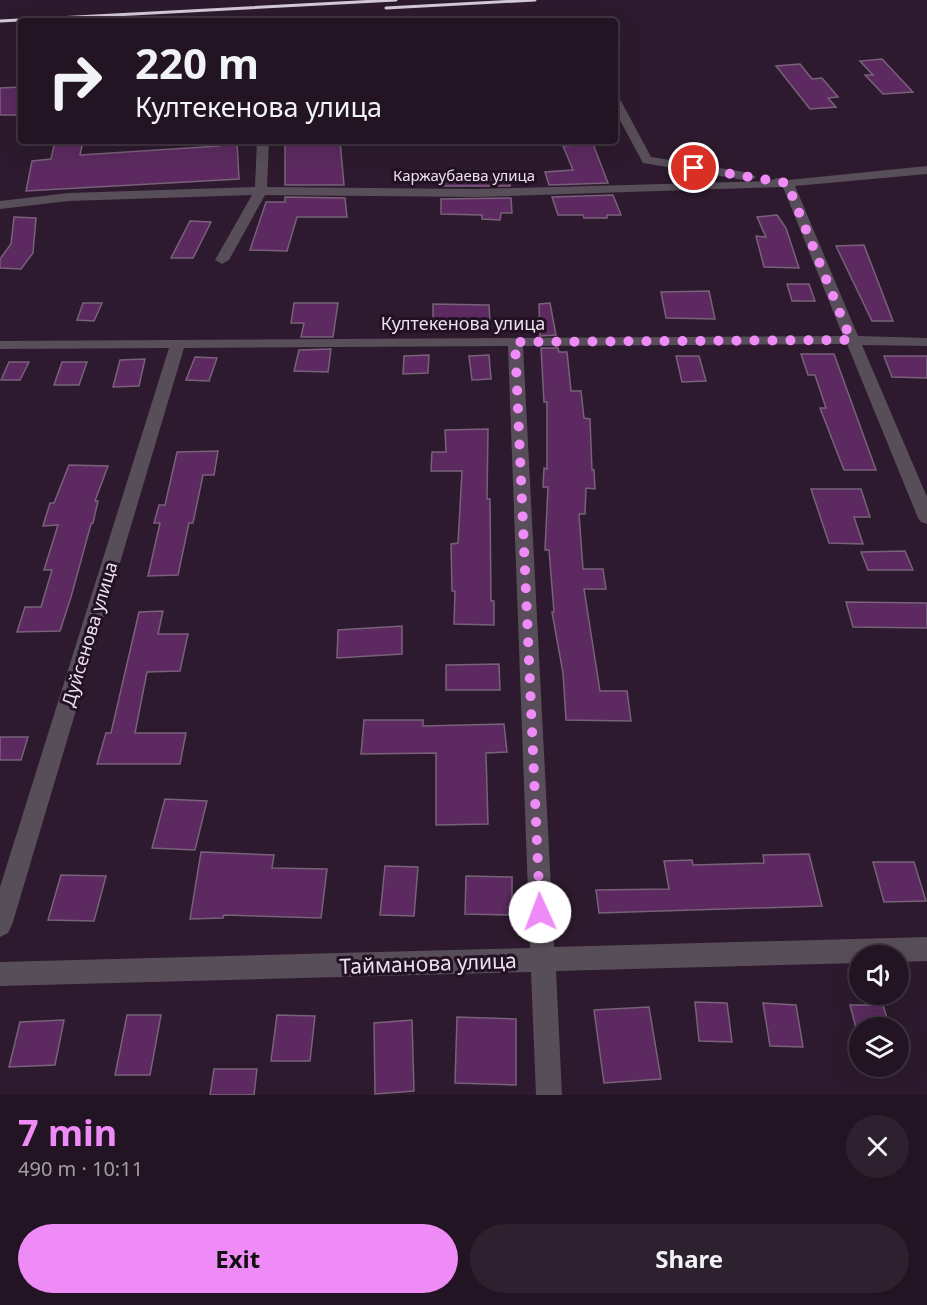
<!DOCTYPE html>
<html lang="en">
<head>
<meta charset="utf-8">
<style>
  :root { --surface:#221422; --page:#2e212f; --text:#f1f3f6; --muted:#a29ea5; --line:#3f3340; --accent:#ef8bf6 }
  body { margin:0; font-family:"Noto Sans",sans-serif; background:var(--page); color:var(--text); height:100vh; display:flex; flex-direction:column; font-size:22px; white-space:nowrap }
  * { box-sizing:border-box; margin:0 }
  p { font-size:20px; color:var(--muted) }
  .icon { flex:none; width:33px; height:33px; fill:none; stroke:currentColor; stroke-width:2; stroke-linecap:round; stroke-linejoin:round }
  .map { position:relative; height:1095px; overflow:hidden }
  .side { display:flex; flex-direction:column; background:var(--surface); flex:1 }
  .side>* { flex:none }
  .banner { position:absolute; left:18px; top:18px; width:600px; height:126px; border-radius:6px; box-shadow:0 6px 24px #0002,0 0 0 2px var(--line); background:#221422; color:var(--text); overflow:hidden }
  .fabs { position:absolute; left:849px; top:945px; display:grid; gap:12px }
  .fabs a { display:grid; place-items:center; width:60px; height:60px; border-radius:50%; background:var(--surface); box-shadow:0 6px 24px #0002,0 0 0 2px var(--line); font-size:30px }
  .pin { position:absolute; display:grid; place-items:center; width:51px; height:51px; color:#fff; margin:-26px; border:3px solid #fff; border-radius:50%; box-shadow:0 2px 6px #0007 }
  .me { position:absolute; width:66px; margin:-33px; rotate:358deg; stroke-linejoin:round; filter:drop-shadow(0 0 4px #0008) }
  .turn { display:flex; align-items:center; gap:21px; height:126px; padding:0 18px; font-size:27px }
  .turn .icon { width:78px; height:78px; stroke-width:2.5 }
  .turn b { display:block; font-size:42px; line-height:51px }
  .round { display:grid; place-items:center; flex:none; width:63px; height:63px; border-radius:32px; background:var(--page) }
  .summary { display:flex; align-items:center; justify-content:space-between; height:102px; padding:0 18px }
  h1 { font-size:36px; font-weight:700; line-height:45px; color:var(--accent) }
  .button { display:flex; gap:12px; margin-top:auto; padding:12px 18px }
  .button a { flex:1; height:69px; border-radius:36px; background:var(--accent); color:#111; font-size:24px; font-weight:700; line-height:69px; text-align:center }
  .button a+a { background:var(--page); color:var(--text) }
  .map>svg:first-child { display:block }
  .building { fill:#5c2a60; stroke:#786179; stroke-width:1.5 }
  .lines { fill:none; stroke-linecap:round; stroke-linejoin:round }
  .minor { fill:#584e59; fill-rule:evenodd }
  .rail { stroke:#d5c8d6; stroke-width:3 }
  .route { stroke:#ef8bf6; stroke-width:10; stroke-dasharray:0 18 }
  .labels { text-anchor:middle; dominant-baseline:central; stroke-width:6; stroke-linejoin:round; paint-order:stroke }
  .far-street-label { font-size:15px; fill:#ede0ee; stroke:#231124 }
  .street-label { font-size:18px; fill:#ede0ee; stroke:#231124 }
  .near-street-label { font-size:21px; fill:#ede0ee; stroke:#231124 }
</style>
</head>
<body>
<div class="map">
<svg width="927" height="1095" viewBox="0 0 927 1095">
  <rect width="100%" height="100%" fill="#2d1a2e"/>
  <g class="building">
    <path d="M882,59L913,92L883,94L865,75H873L860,61Z"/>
    <path d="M800,64L812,79L822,78L838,97L828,98L836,107L810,109L776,66Z"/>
    <path d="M21,87V115H0V88Z"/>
    <path d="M55,141H83L80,155L219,146L218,141H237L239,179L26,191L32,161L51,159Z"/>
    <path d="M340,141L344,185H285V142Z"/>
    <path d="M593,144L608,183L549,185L545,172L573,170L563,146Z"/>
    <path d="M441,174H509L510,186H441Z"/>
    <path d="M613,195L621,215H607V218H584L583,215H558L552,197Z"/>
    <path d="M285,197L345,198L347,217H297L287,251L250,250L266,202H285Z"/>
    <path d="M511,198L512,213H501L500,220L482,219V215L441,214V199Z"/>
    <path d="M777,215L786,228L799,268L764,267L756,236L766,237L757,217Z"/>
    <path d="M14,217L36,218L33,253L21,269L0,268V259L11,244Z"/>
    <path d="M190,221L211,222L193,258H171Z"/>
    <path d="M864,245L893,321H872L836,246Z"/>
    <path d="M787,284H809L815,301H792Z"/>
    <path d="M709,291L715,319L666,318L661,292Z"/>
    <path d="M83,303H102L94,321L77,320Z"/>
    <path d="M294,303H338L333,337H301L304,323H291Z"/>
    <path d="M550,303L556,335L540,336L539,304Z"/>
    <path d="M433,304L489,305L490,322L433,323Z"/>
    <path d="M541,348H558L559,352H567L571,391H581L584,418L590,419L592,470H594L595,489L586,488L585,514H579L583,569H603L606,589H584L600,691H627L631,721L566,720L563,673L552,612H554L549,550H545L548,487H543L544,468L547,469V402H544Z"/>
    <path d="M331,349L328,372L294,371L299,350Z"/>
    <path d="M801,354H834L876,470H844L820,408H826L815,375H808Z"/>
    <path d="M429,355L428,373L403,374L404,356Z"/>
    <path d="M489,355L491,379L472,380L469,356Z"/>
    <path d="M676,356H699L706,381L682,382Z"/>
    <path d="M884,356H927V378L892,377Z"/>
    <path d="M195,357L217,358L209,381L186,380Z"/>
    <path d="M145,359L139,386L113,387L120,360Z"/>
    <path d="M9,362H29L20,380H1Z"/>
    <path d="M62,362H87L79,385H54Z"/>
    <path d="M488,429L487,499H490L491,601H494V625L454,624L455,591H452L451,544L458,543L462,471H431L432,452H446L445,430Z"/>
    <path d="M218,451L214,475H203L193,523H189L178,575L148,576L160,523H154L159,505H165L177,452Z"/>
    <path d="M69,465L108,466L95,501H98L93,523L91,524L71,597L60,631L17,632L25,607H41L52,570H44L58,525L43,526L50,503H54Z"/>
    <path d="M811,489H861L870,517H854L863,544L829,543Z"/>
    <path d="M905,551L913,570H868L861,552Z"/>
    <path d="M846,602L927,603V628L853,627Z"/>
    <path d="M163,611L158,634H188L180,671L147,672L135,733H186L180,764H97L106,733H111L139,612Z"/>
    <path d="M402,626V654L337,658L338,630Z"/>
    <path d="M499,664L500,690H446V665Z"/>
    <path d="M364,720H423V726L504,724L507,752L486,753L488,824L436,825V753L361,754Z"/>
    <path d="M0,737H28L21,760H0Z"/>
    <path d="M165,799L207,801L195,850L152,848Z"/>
    <path d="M201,852L274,855L272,868L327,869L321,918L224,915L223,918L190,919Z"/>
    <path d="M809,854L822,906L599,913L596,890L669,889L664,861L692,860L693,865L764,863L763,855Z"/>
    <path d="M873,862H914L926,901L884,902Z"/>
    <path d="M385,866L418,867L414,916L380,915Z"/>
    <path d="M61,875L106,876L94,921L48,920Z"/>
    <path d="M466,876L512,877V915L465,914Z"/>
    <path d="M695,1002L727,1003L732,1042L699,1041Z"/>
    <path d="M763,1003L796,1005L803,1047L770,1046Z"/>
    <path d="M850,1005H883L890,1028H856Z"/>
    <path d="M649,1007L661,1079L604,1083L594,1010Z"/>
    <path d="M127,1015H161L150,1075H115Z"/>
    <path d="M277,1015L315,1016L310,1061H271Z"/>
    <path d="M457,1017L516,1019V1085L455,1083Z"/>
    <path d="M64,1020L55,1065L9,1067L20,1022Z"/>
    <path d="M412,1020L414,1091L375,1094L374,1023Z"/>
    <path d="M214,1069H257L254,1095H210Z"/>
  </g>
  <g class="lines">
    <g class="minor">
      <path d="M615,98L621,101L651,157L750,173L756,177L750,181L643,163L615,111Z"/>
      <path d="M257,141H269L267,187L477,189L769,181L777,178L788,180L927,166V174L795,186L858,336L927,338V346L862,345L927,497V524L921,522L918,518L847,344L523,346L554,947L927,937V961L898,962V956H860V963L556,971L562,1095H536L531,972L0,986V962L530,948L508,346L184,348L12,925L8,933L0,937V887L169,348L0,349V341L843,336L783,187L477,197L265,195L229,260L222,264L215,260L252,195L69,201L0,209V201L69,193L255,187Z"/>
    </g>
    <g class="rail">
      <path d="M386,8L535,0"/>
      <path d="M0,21L396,0"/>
    </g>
  </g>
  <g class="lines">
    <path class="route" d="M540,912L515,342L851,340L787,183L694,168"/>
  </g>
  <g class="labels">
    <g class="far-street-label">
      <text x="464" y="175">Каржаубаева улица</text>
    </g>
    <g class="street-label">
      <text x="463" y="323">Култекенова улица</text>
      <text transform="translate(89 634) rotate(-73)">Дуйсенова улица</text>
    </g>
    <g class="near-street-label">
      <text transform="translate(428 963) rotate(-2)">Тайманова улица</text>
    </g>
  </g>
</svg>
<div class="fabs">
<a><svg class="icon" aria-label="sound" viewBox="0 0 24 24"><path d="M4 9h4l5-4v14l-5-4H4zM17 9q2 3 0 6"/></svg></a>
<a><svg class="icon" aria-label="layers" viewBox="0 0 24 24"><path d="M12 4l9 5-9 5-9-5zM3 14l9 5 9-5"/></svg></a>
</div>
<div class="pin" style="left:694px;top:168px;background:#d93025"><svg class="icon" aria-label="arrive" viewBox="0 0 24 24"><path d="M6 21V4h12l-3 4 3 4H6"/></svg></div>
<svg class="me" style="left:540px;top:912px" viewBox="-20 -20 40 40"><circle r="19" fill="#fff"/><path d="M0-13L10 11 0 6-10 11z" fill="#ef8bf6"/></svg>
<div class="banner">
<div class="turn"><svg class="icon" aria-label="right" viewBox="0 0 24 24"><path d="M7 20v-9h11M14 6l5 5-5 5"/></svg><div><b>220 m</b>Култекенова улица</div></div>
</div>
</div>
<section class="side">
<div class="summary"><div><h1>7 min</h1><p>490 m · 10:11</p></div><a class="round"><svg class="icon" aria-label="close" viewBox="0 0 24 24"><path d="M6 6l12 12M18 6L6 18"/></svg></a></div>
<div class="button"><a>Exit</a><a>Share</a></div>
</section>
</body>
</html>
